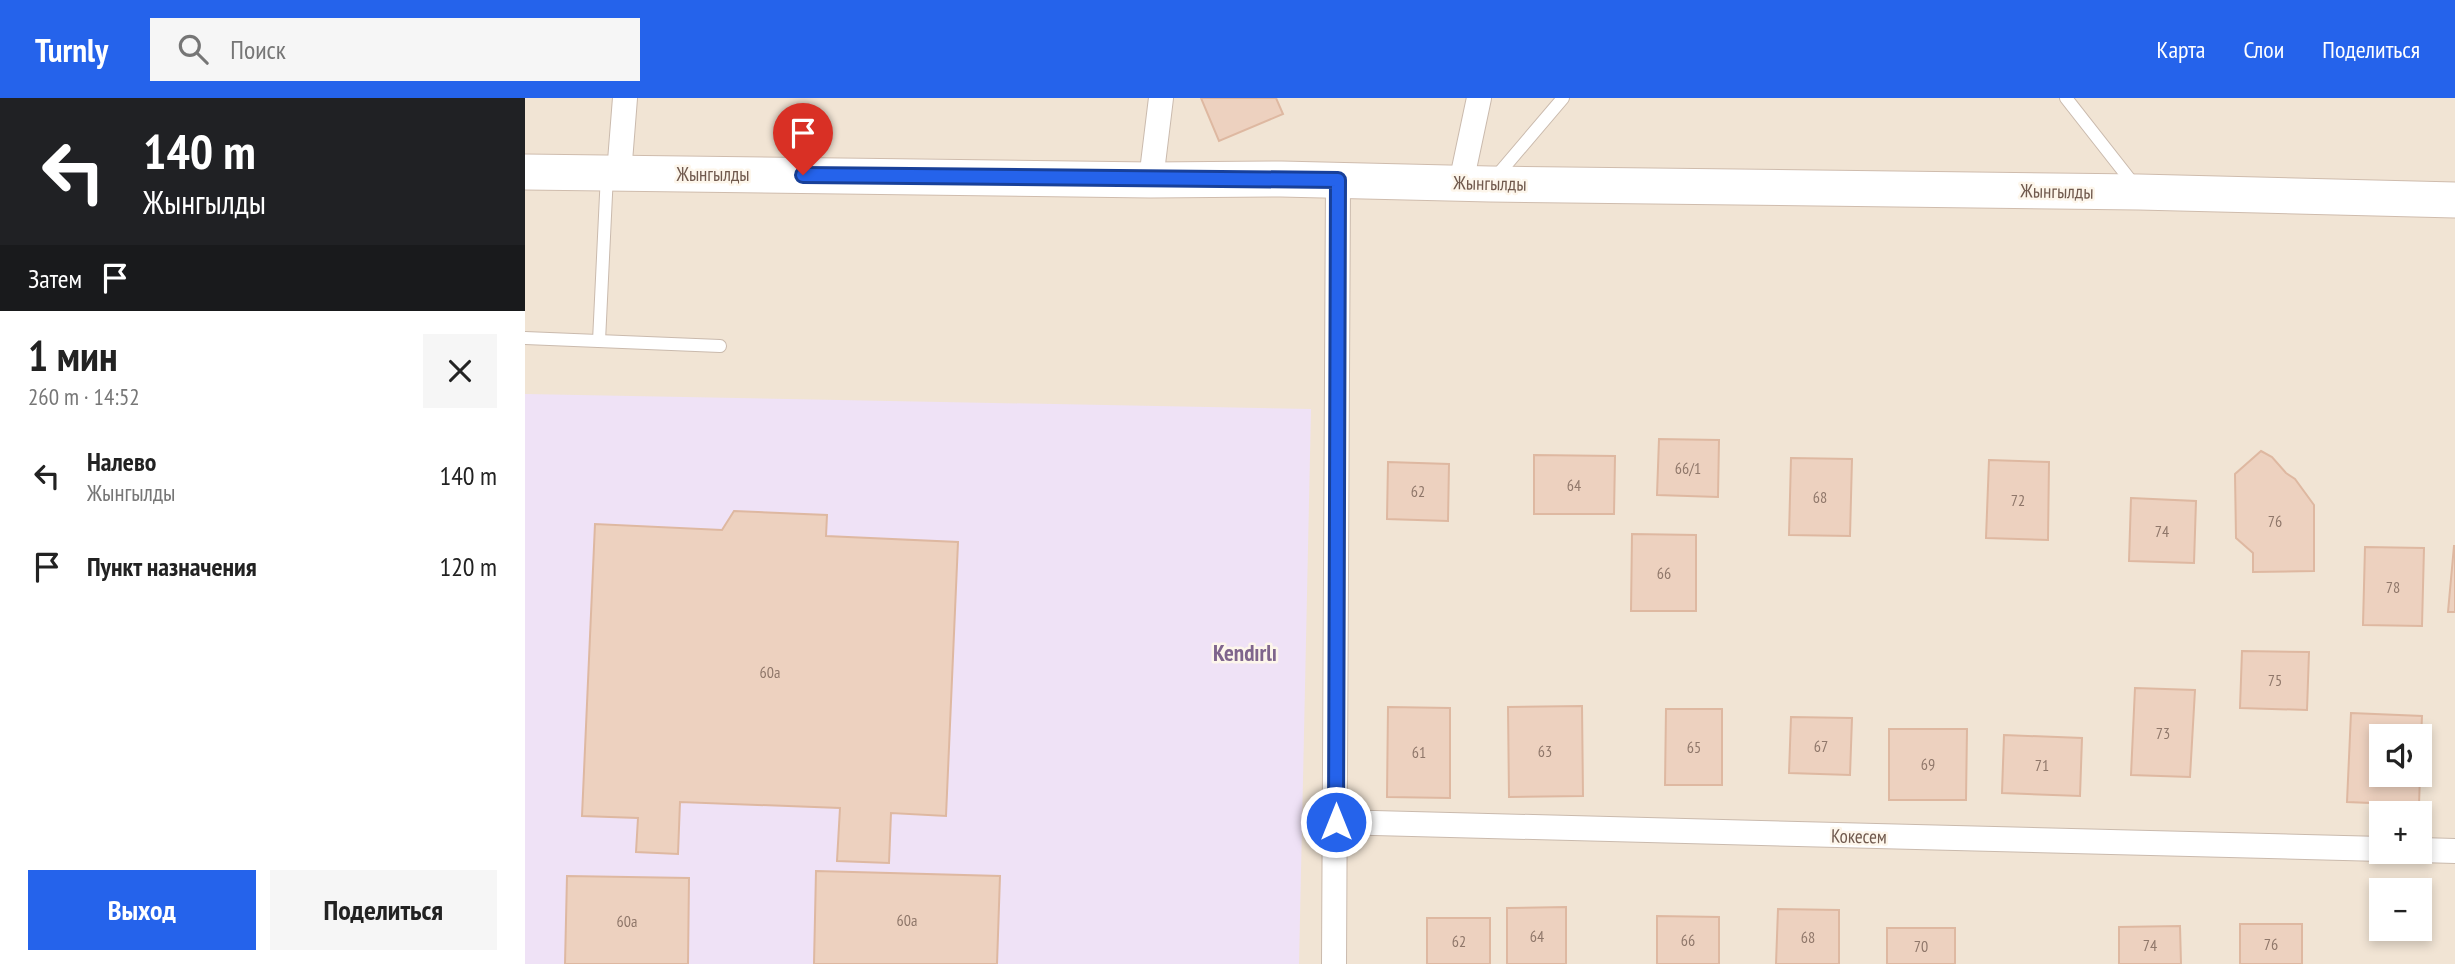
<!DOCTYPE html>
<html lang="ru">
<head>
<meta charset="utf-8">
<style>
  :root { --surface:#fff; --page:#f6f6f6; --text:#222; --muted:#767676; --accent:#2563eb }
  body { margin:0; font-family:"PT Sans Narrow",sans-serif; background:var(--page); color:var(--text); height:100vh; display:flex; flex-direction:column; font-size:26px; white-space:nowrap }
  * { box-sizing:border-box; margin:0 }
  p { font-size:23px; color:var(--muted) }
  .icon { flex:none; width:38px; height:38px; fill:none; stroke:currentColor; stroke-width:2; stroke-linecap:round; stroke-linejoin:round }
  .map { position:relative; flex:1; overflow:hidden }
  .drawer { display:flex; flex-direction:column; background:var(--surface); width:525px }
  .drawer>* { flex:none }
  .guide { background:#202124; color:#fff; overflow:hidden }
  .tools { position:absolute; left:1844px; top:626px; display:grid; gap:14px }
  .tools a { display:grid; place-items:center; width:63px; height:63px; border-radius:0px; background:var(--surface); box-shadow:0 4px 10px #0003; font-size:35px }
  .pin { position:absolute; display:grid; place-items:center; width:60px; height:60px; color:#fff; margin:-72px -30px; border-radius:50% 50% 50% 0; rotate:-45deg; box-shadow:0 0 7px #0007 }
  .pin .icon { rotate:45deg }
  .me { position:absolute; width:77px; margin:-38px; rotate:0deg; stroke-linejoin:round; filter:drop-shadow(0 0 5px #0008) }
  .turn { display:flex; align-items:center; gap:24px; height:147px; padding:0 28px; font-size:32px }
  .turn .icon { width:91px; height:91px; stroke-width:2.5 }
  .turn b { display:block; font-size:49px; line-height:60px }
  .then { display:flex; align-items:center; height:66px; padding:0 28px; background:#0003; gap:14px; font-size:26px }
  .round { display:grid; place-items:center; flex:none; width:74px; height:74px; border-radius:0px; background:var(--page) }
  .summary { display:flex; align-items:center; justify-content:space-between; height:119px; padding:0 28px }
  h1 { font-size:42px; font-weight:700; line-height:52px }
  .primary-button { display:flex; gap:14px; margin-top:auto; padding:14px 28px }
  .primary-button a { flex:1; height:80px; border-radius:0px; background:var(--accent); color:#fff; font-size:28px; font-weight:700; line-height:80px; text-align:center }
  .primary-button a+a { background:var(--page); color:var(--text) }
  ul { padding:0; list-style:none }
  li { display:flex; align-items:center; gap:21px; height:91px; padding:0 28px }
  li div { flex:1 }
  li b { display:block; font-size:26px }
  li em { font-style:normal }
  header { display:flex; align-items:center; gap:42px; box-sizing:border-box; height:98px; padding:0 35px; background:var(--accent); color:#fff }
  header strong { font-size:33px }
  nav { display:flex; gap:38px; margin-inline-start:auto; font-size:24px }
  .search { width:490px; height:63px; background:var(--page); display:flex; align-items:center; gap:18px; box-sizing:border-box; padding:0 24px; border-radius:0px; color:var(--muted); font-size:26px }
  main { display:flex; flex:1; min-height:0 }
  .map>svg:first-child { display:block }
  .residential { fill:#f1e4d4; fill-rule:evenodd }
  .education { fill:#efe2f6 }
  .building { fill:#edd1bf; stroke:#deb8a1; stroke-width:2 }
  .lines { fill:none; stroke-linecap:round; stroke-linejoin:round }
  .lane-casing { stroke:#cabaad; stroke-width:14 }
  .street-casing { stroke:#cabaad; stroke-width:26 }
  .secondary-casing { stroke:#cfbcad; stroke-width:37 }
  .lane { stroke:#fff; stroke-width:12 }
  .street { stroke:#fff; stroke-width:24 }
  .secondary { stroke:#fff; stroke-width:35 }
  .route-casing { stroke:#184099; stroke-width:18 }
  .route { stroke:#2563eb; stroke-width:12 }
  .labels { text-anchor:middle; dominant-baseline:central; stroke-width:5; stroke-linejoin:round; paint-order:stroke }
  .number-label { font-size:16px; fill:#8f776a }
  .street-label { font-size:19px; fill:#70594d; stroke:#fdf6eb }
  .quarter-label { font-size:23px; font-weight:bold; fill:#7f658c; stroke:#fdf6eb }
</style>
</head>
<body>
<header>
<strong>Turnly</strong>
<div class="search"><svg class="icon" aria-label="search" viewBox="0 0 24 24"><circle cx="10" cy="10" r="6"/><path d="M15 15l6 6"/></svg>Поиск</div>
<nav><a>Карта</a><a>Слои</a><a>Поделиться</a></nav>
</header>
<main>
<section class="drawer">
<div class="guide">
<div class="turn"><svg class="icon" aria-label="left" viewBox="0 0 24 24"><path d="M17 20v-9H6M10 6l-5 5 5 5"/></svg><div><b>140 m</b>Жынгылды</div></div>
<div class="then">Затем<svg class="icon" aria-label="arrive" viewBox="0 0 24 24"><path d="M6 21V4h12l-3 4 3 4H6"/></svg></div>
</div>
<div class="summary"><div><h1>1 мин</h1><p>260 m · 14:52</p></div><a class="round"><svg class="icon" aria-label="close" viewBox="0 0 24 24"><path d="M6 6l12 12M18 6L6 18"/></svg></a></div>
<ul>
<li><svg class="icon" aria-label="left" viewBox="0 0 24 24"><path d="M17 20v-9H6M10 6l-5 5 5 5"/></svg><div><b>Налево</b><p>Жынгылды</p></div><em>140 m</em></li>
<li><svg class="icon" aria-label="arrive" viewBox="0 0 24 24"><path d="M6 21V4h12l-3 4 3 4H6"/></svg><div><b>Пункт назначения</b></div><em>120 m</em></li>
</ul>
<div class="primary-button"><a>Выход</a><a>Поделиться</a></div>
</section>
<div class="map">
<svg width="1930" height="866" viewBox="0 0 1930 866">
  <rect width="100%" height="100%" fill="#faf2e5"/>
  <path class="residential" d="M0,0H1930V866H0ZM1857,639H1895V677H1857ZM1857,716H1895V754H1857ZM1857,793H1895V831H1857Z"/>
  <path class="education" d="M0,296L786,311L774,866H0Z"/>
  <g class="building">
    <path d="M676,0H751L758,16L694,43Z"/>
    <path d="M1134,341L1194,342L1193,399L1132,397Z"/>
    <path d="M1736,353L1747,359L1761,375L1770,381L1789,407V473L1728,474V455L1711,440L1710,376Z"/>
    <path d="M1009,357L1090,358L1089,416H1009Z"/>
    <path d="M1266,360L1327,361L1325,438L1264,437Z"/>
    <path d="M1464,362L1524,364L1523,442L1461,440Z"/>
    <path d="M863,364L924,366L923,423L862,421Z"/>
    <path d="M1606,400L1671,403L1669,465L1604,463Z"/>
    <path d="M209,413L302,417L301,438L433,444L421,718L366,715L364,765L312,763L315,710L155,704L153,756L111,754L113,720L57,718L70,426L197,432Z"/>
    <path d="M1107,436L1171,437V513H1106Z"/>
    <path d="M1929,448H1930V514H1923Z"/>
    <path d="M1840,449L1899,450L1897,528L1838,527Z"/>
    <path d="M1717,553L1784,554L1782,612L1715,610Z"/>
    <path d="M1610,590L1670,592L1665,679L1606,677Z"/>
    <path d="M1057,608L1058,698L984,699L983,609Z"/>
    <path d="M863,609L925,610V700L862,699Z"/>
    <path d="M1141,611H1197V687H1140Z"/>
    <path d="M1826,615L1897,618L1895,666V639H1857V677H1895L1894,707L1822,704Z"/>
    <path d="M1266,619L1327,620L1325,677L1264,675Z"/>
    <path d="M1364,631H1442L1441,702H1364Z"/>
    <path d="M1479,637L1557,640L1555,698L1477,695Z"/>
    <path d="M291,773L475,778L472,866H289Z"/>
    <path d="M42,778L164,780L163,866H40Z"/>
    <path d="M1041,809V866H982V810Z"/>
    <path d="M1253,811L1314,812V866H1251Z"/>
    <path d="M1132,818L1194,819V866H1132Z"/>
    <rect x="902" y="820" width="63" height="46"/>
    <rect x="1715" y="826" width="62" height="40"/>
    <path d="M1655,828L1656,866H1594V829Z"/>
    <rect x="1362" y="830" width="68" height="36"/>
  </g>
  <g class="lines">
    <defs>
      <g id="lane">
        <path d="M1541,0L1610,88"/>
        <path d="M970,80L1038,0"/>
        <path d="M0,240L195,248"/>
        <path d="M74,243L82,76"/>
      </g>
      <g id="street">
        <path d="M94,76L100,0"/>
        <path d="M626,82L636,0"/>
        <path d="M936,85L954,0"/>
        <path d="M811,724L1857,751"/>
        <path d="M1895,752L1930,753"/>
        <path d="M809,866L813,82"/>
      </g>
      <path id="secondary" d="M0,74L626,82L756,81L965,86L1614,94L1930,102"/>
    </defs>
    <use href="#lane" class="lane-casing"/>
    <use href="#street" class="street-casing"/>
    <use href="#secondary" class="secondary-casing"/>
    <use href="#lane" class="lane"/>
    <use href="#street" class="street"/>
    <use href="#secondary" class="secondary"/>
  </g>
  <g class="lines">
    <defs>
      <path id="route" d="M278,77L813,82L811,724"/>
    </defs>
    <use href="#route" class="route-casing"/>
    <use href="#route" class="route"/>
  </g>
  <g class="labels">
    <g class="number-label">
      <text x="1163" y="370">66/1</text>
      <text x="1049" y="387">64</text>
      <text x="893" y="393">62</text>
      <text x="1295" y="399">68</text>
      <text x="1493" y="402">72</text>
      <text x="1750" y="423">76</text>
      <text x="1637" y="433">74</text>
      <text x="1139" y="475">66</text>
      <text x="1868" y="489">78</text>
      <text x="245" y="574">60а</text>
      <text x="1750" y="582">75</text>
      <text x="1638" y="635">73</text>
      <text x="1296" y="648">67</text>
      <text x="1169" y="649">65</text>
      <text x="1020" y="653">63</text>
      <text x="894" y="654">61</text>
      <text x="1403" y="666">69</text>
      <text x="1517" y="667">71</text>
      <text x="382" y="822">60а</text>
      <text x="102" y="823">60а</text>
      <text x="1012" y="838">64</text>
      <text x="1283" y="839">68</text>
      <text x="1163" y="842">66</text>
      <text x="934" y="843">62</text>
      <text x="1746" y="846">76</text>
      <text x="1625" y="847">74</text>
      <text x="1396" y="848">70</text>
    </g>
    <g class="street-label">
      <text x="188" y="76">Жынгылды</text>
      <text transform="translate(965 85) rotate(1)">Жынгылды</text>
      <text transform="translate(1532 93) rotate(1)">Жынгылды</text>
      <text transform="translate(1334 738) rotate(1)">Кокесем</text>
    </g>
    <g class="quarter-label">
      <text x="720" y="554">Kendırlı</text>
    </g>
  </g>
</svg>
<div class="tools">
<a><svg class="icon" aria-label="sound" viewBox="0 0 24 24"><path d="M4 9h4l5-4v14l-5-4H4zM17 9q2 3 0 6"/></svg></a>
<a>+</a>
<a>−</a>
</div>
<div class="pin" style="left:278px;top:77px;background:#d93025"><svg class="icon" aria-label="arrive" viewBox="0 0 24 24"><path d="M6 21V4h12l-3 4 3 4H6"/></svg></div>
<svg class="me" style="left:811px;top:724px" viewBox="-20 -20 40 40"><circle r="17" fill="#2563eb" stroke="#fff" stroke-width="3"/><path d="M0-11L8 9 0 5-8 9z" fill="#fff"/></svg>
</div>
</main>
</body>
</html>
